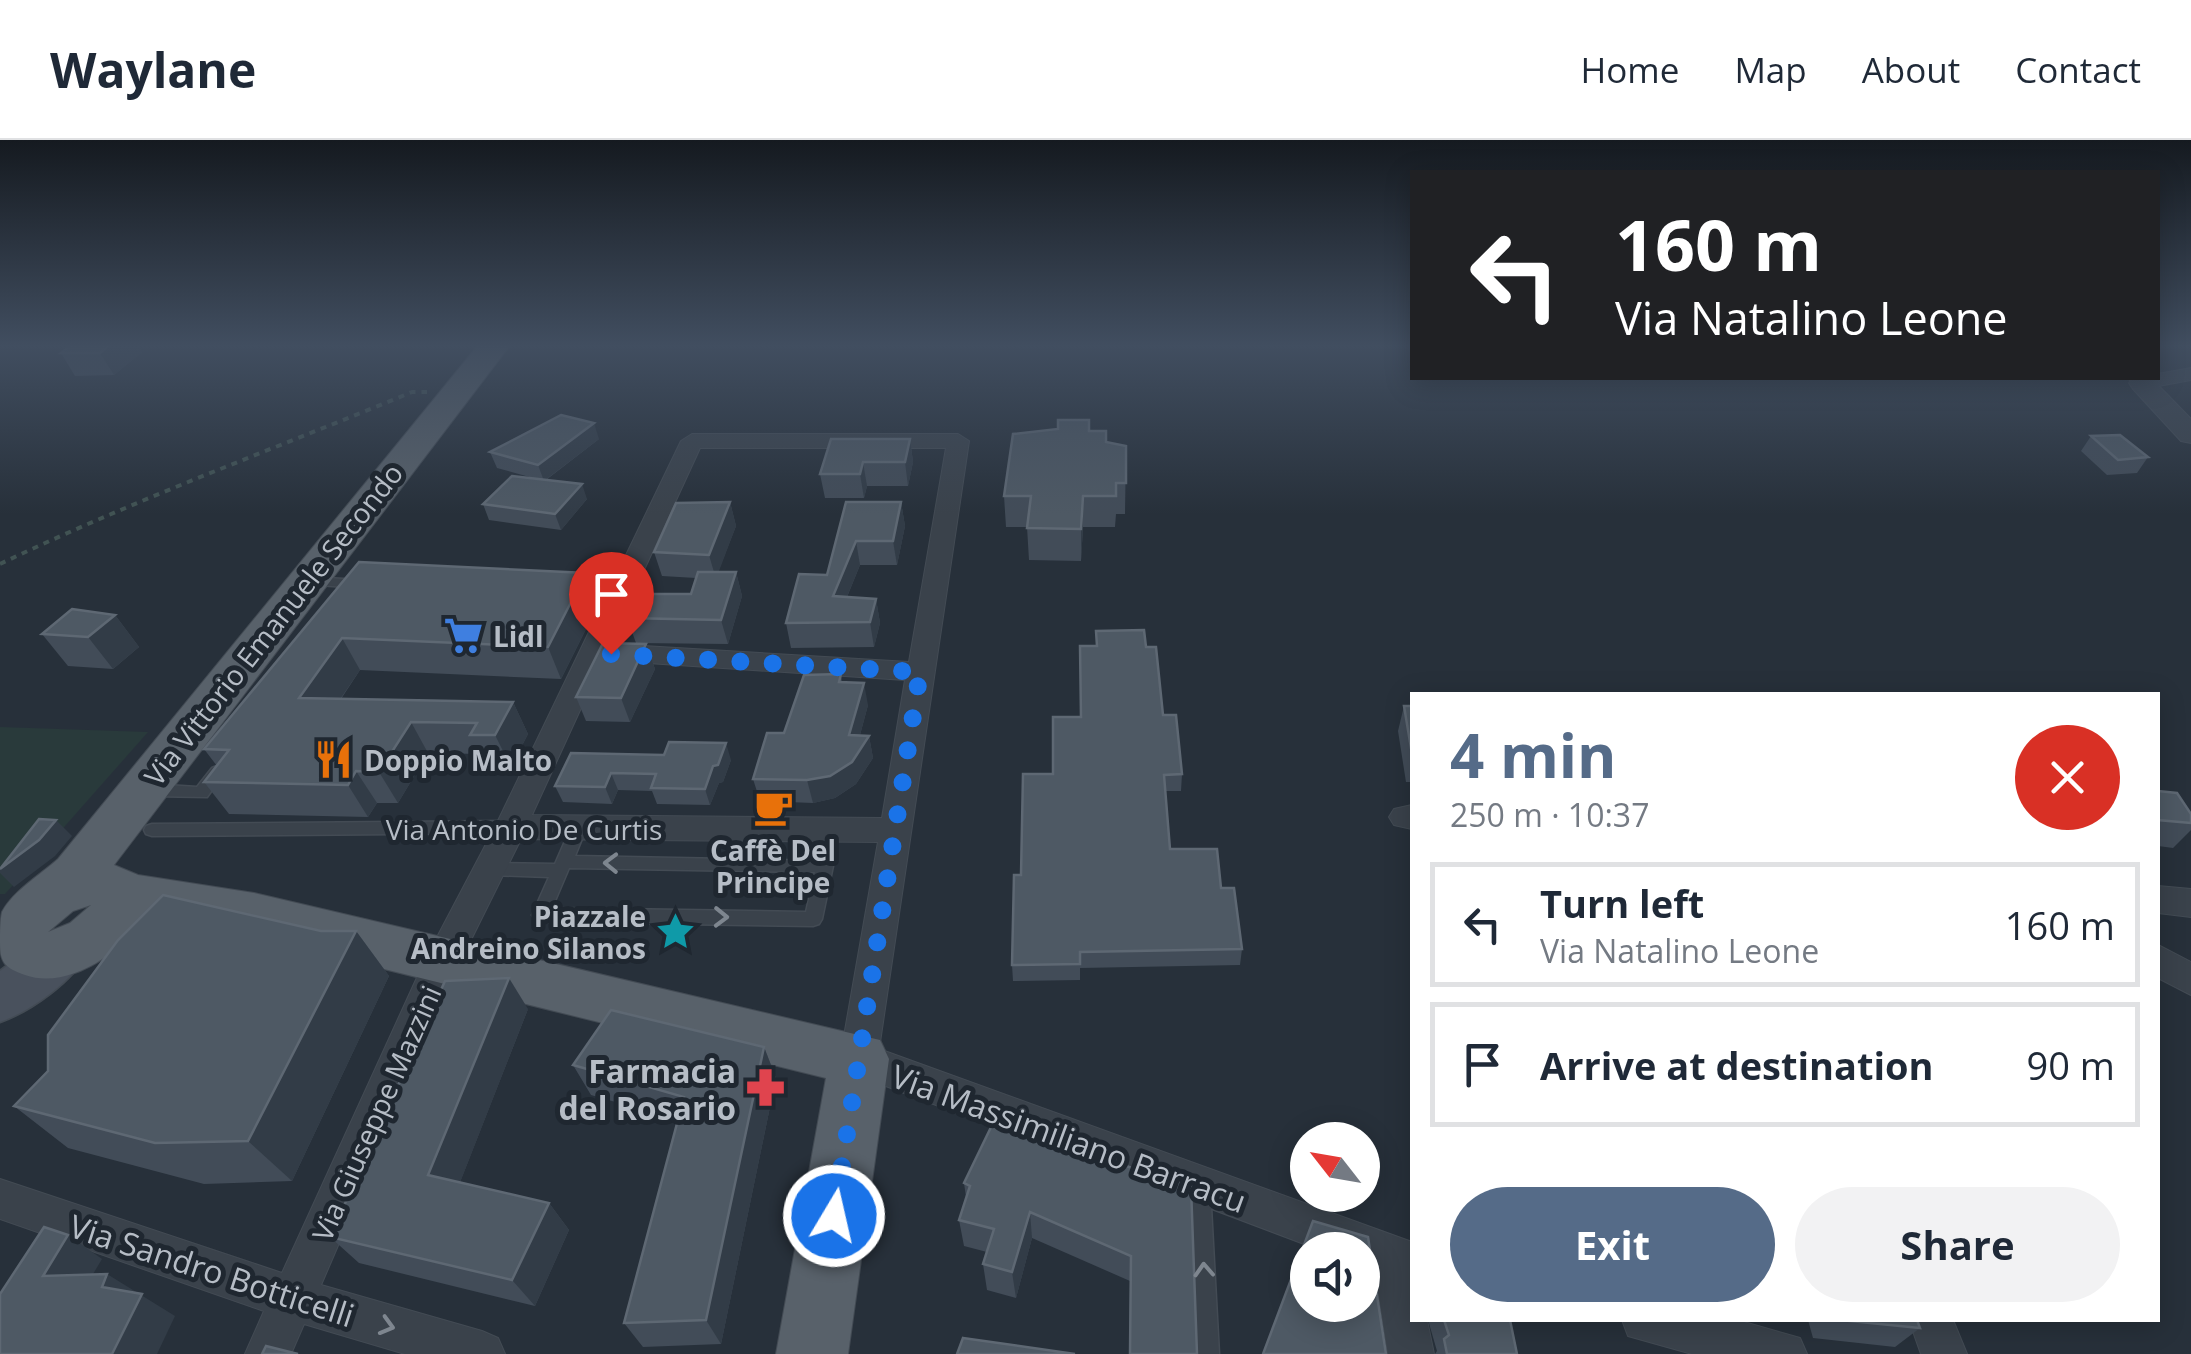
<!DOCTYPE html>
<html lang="en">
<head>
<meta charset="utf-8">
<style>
  :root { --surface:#fff; --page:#f2f2f3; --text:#1f2937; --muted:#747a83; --line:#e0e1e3; --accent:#556b88 }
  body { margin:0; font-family:"Open Sans",sans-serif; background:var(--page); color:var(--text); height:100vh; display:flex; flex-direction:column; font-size:38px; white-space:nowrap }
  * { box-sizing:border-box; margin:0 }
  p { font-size:32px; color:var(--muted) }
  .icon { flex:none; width:55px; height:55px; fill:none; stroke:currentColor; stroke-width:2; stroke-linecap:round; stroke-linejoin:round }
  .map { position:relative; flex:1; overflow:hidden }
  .details { position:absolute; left:1410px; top:552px; width:750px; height:630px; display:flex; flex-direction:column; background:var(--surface); border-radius:0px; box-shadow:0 5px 25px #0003 }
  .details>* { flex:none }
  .hud { position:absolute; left:1410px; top:30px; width:750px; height:210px; border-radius:0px; box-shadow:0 5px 25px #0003; background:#202124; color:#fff; overflow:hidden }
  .needle { width:65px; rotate:301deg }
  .buttons { position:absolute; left:1290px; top:982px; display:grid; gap:20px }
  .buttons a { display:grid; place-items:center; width:90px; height:90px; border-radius:50%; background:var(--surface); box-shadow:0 5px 25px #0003; font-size:50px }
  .pin { position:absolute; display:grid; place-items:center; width:85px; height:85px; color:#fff; margin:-102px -42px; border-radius:50% 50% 50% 0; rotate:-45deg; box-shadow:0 0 10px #0007 }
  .pin .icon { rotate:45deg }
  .me { position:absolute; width:110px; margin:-55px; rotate:9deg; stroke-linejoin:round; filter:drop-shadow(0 0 8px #0008) }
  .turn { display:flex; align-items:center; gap:35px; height:210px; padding:0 40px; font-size:45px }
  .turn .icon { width:130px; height:130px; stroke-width:2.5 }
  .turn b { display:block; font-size:70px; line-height:85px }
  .round { display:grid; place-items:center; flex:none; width:105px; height:105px; border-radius:52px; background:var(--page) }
  .head { display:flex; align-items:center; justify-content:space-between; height:170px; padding:0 40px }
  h1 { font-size:60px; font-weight:700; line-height:75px; color:var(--accent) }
  .button { display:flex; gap:20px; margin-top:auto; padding:20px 40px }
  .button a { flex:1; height:115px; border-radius:60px; background:var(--accent); color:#fff; font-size:40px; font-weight:700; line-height:115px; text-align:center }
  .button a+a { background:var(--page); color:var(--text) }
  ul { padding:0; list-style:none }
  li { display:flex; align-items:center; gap:30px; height:125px; margin:0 20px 15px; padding:0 20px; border:5px solid var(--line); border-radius:0px }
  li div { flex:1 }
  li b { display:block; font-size:38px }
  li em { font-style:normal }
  header { display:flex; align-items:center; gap:60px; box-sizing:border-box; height:140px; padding:0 50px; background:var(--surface); border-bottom:2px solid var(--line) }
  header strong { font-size:48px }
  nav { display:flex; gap:55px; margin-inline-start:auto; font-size:35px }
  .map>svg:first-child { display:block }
  .green { fill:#293a3b }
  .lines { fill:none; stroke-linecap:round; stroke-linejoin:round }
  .service-casing { stroke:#434b54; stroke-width:3 }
  .minor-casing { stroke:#434b54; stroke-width:2 }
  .tertiary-casing { stroke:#434b54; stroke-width:2 }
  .secondary-casing { stroke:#434b54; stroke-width:3 }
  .primary-casing { stroke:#434b54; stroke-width:2 }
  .path { stroke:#415353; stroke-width:4; stroke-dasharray:6 6; stroke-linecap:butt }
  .service { fill:#3a424b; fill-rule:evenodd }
  .minor { fill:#3a424b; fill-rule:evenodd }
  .tertiary { fill:#3a424b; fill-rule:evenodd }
  .secondary { fill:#49515d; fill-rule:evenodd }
  .primary { fill:#58616a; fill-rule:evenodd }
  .wall { fill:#424c58 }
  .shaded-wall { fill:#323c47 }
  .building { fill:#4e5964; stroke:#5e6873; stroke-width:2.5; fill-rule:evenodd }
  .oneway { stroke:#7e868f }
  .route { stroke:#1a73e8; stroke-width:18; stroke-dasharray:0 32.4 }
  .labels { text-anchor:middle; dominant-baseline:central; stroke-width:10; stroke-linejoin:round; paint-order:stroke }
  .street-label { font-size:28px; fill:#b6bdc6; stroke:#1f2730 }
  .poi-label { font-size:28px; font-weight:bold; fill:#b6bdc6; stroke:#1f2730; text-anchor:start }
  .near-poi-label { font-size:32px; font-weight:bold; fill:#b6bdc6; stroke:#1f2730; text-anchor:end }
  .near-street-label { font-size:32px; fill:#b6bdc6; stroke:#1f2730 }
</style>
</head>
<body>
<header>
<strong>Waylane</strong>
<nav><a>Home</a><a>Map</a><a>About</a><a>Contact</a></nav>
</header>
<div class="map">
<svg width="2191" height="1214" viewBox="0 0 2191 1214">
  <rect width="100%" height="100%" fill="#27303a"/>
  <path class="green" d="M0,587L148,592L5,754H0Z"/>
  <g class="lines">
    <defs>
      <g id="service">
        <path d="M309,437L361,440L367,444L361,448L304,444L303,441Z"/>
        <path d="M217,626L225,632L207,657L151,656L146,654L143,650L146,646L151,644L197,647L212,628Z"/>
        <path d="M511,681L517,683L519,687L517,691L511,693L152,696L146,694L144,690L146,686L152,684Z"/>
        <path d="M578,683L584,685L586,689L575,716L831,721L833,726L822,779L819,784L813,786L541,782L535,780L532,775L549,737L490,735L484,734L482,729L484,724L490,723L555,724L572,685ZM569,728L815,732L806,772L552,768Z"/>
        <path d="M1200,1038L1207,1041L1210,1048L1219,1214H1197L1190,1048L1193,1041Z"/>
      </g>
      <g id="minor">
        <path d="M2191,228V240L2142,249L2127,238H2158V234Z"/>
        <path d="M692,294H958L969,301L879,909L1412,1102V1180H1427L1434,1214H1388L1375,1131L1362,1126V1110H1320L846,931L840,919L878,702L521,699L461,820L321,1145L482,1191L498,1198L505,1214H405L304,1184L291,1214H245L264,1171L0,1079V1039L282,1133L425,820L495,687L681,301ZM700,308H946L909,522L610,504ZM603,520L905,540L882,678L532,675Z"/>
        <path d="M1412,665V689L1394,685L1389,677L1394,669Z"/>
        <path d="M2158,746L2191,749V777L2158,773Z"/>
        <path d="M2158,805L2191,822V855L2158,838Z"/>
        <path d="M1622,1180H1737L1800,1198L1807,1214H1692L1628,1196Z"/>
        <path d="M1909,1180H1953L1967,1214H1921Z"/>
      </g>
      <path id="tertiary" d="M2133,238H2151L2191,279V303L2181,301L2133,249L2129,243Z"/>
      <path id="secondary" d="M63,791L81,797L88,812C73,841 31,871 0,882V831L45,797Z"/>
      <path id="primary" d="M479,204H511L114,725L138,735L254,753L880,900L889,919L848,1214H776L826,938L254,797L143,778C121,814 67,850 25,835C6,828 0,824 0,803C0,793 0,781 2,772C13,751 40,735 58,719ZM91,765L70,783L48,792L73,771Z"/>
    </defs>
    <use href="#service" class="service-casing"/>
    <use href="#minor" class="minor-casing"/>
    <use href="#tertiary" class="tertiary-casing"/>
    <use href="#secondary" class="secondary-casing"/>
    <use href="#primary" class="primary-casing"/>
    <path class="path" d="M0,424C134,360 274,309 412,252H427"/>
    <use href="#service" class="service"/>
    <use href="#minor" class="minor"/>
    <use href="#tertiary" class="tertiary"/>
    <use href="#secondary" class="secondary"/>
    <use href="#primary" class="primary"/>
  </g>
  <g class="wall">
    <path d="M142,212L114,235L75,236L61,213Z"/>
    <path d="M1089,291L1106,302L1126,306L1125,374H1116L1115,387H1083L1081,421L1029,420L1027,387H1006L1004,356Z"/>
    <path d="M2091,296L2148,317L2137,333L2107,335L2081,311Z"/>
    <path d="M599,299L546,340L587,359L561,390L489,380L483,364L533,338L497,328L490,312Z"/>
    <path d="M910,299L913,322L908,346H867L864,358H825L820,334Z"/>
    <path d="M730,362L736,386L718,432H736L742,456L728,504L636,503L627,478L691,454L696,438L662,436L654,412Z"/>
    <path d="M846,362H901L905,386L897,425H860L847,457L876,459L880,483L874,507L791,508L786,483L827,435Z"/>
    <path d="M359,422L586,433L598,465L561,539L360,530L341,559L513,562L528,594L511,627L487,626L480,614L428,613L398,663H377L368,677L229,674L204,642L217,626L204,609Z"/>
    <path d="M115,475L139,507L113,529L68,526L42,494Z"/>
    <path d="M646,504L655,529L630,582L586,581L576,557Z"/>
    <path d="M1146,507L1163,575L1182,634L1181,651H1165L1170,709L1221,748L1242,809L1240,825L1080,828V840L1013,841L1012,825L1021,735L1053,634L1081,577Z"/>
    <path d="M841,534L842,543L868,565L860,595L869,596L873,618L856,644L835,658L813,663L760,661L753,639L784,593Z"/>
    <path d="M1404,566H1412V642H1406L1398,591Z"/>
    <path d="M571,613L731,620L723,642L719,643L710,665L657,664L652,651L618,650L612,664L563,662L555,646Z"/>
    <path d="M2158,651L2191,674V690L2173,708L2158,706Z"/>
    <path d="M321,791H356L389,836L292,1041L204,1044L68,1008L14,966Z"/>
    <path d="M528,869L460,1042L549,1063L569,1090L535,1166L359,1123L330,1097Z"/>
    <path d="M764,907L776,938L721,1204L643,1207L624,1183L678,980L591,955L573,925Z"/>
    <path d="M964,1043L1191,1047L1197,1214H1129L1130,1141L1032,1098L1016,1158L987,1150L983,1124L987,1112L964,1106L959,1080L966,1057Z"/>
    <path d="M1428,1180H1510L1517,1214H1435L1437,1211Z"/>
    <path d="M1808,1180H1917L1920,1188L1895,1207L1813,1198Z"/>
  </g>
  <g class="shaded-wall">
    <path d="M111,204H137L142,212L114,235L100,213Z"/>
    <path d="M594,283L599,299L544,341L538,325Z"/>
    <path d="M910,299L913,322L908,346L905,322Z"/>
    <path d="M863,322L867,346L864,358L860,334Z"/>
    <path d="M582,344L587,359L561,390L555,374Z"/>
    <path d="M1083,356V387L1081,421V389Z"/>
    <path d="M730,362L736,386L716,439L709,415Z"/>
    <path d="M901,362L905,386L897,425L893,401Z"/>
    <path d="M856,401L860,425L837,481L833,456Z"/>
    <path d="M736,432L742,456L728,504L721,480Z"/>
    <path d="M586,433L598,465L561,539L548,507Z"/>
    <path d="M876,459L880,483L874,507L870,482Z"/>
    <path d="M115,475L139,507L113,529L88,497Z"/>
    <path d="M342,498L360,530L319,590L299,558Z"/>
    <path d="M646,504L655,529L630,582L621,558Z"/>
    <path d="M864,543L868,565L854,617L849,595Z"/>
    <path d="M513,562L528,594L511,627L495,595Z"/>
    <path d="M411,582L428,613L398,663L379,632Z"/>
    <path d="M869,596L873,618L856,644L835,658L813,663L807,640Z"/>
    <path d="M726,603L731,620L723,642L719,643L710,665L705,649L713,626Z"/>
    <path d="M356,631L377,663L368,677L348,645Z"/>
    <path d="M611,633L618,650L612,664L605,647Z"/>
    <path d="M56,680L72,696L55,716L14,747L0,733V729Z"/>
    <path d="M356,791L389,836L292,1041L248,1001Z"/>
    <path d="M509,838L528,869L452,1063L428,1035Z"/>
    <path d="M764,907L776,938L721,1204L706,1180Z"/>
    <path d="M549,1063L569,1090L535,1166L512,1140Z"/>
    <path d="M1030,1072L1032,1098L1016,1158L1012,1132Z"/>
    <path d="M68,1095L102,1119L78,1159L43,1136Z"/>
    <path d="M107,1134L175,1176L157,1214H113L102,1147Z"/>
  </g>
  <g class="building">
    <path d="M73,204H111L100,213H61Z"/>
    <path d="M561,275L594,283L538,325L490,312Z"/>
    <path d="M1058,280H1089V291H1106V302L1126,306V343H1116V356H1083L1081,389L1027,388L1031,356H1004L1013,294L1058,289Z"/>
    <path d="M2120,295L2148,317L2118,320L2091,296Z"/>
    <path d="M831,299H910L905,322H863L860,334H820Z"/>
    <path d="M512,336L582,344L555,374L483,364Z"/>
    <path d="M730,362L709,415L654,412L676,363Z"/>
    <path d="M846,362H901L893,401H856L833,456L876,459L870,482L786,483L799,434L827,435Z"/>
    <path d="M359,422L586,433L548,507L342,498L299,558L513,562L495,595H470L477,583L411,582L379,632L356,631L348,645L204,642L229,610L204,609Z"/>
    <path d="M698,432H736L721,480L627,478L637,454H691Z"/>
    <path d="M72,469L115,475L88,497L42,494Z"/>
    <path d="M1144,490L1146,507H1156L1163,575H1176L1182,634L1164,635L1170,709H1217L1221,748H1234L1242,809L1080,812V824L1012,825L1014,735H1021L1023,634H1053V577H1081L1080,506H1097L1096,491Z"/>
    <path d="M603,503L646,504L621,558L576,557Z"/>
    <path d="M841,534L839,542L864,543L849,595L869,596L852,622L830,636L807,640L753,639L767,593H784L804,535Z"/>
    <path d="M1404,566H1412V614Z"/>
    <path d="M669,602L726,603L718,625L713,626L705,649L651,648L656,634L611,633L605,647L555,646L571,613L664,615Z"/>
    <path d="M2158,651L2177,653L2191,674V683L2158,680Z"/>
    <path d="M39,679L56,680L39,700L0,729Z"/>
    <path d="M163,755L321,791H356L248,1001L155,1003L14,966L48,931V895L118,800Z"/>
    <path d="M509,838L428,1035L549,1063L512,1140L330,1097L445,841Z"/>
    <path d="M611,870L764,907L706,1180L624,1183L684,957L573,925Z"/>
    <path d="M993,983L1191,1047L1197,1214H1130L1131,1116L1030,1072L1012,1132L983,1124L994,1089L959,1080L970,1046L964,1043Z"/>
    <path d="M1313,1081L1368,1097L1386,1214H1263ZM1308,1110H1362V1165H1308Z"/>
    <path d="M44,1087L68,1095L43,1136L107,1134L102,1147L142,1154L112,1214H0V1154Z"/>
    <path d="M1444,1180H1510L1517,1214H1447L1444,1199L1449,1195Z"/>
    <path d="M1840,1180H1917L1920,1188Z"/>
    <path d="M963,1198L1075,1214H957Z"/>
    <path d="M266,1206L298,1214H262Z"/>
  </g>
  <defs><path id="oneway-chevron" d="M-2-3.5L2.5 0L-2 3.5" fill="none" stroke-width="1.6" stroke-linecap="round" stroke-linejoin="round" transform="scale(2.5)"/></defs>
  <g class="oneway">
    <use href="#oneway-chevron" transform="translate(611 723) rotate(-179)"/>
    <use href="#oneway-chevron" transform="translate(721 777) rotate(1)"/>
    <use href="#oneway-chevron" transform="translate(1204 1130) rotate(-93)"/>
    <use href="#oneway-chevron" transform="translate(387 1186) rotate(16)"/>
  </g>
  <linearGradient id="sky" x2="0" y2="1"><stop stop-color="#151a20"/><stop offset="0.55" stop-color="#414e60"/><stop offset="1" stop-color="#414e60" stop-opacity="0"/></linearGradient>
  <rect width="2191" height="374" fill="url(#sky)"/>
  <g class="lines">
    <path class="route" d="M611,514L920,532L834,1076"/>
  </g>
  <defs>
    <symbol id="supermarket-bare" viewBox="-9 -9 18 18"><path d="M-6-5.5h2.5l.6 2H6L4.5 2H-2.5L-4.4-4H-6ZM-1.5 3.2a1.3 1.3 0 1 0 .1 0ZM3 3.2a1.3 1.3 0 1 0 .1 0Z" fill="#3f7fe0" stroke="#1f2730" stroke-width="2.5" paint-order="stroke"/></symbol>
    <symbol id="restaurant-bare" viewBox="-9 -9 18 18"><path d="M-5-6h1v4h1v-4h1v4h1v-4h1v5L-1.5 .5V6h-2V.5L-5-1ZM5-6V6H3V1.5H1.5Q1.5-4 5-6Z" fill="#e8710a" stroke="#1f2730" stroke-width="2.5" paint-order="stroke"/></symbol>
    <symbol id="cafe-bare" viewBox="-9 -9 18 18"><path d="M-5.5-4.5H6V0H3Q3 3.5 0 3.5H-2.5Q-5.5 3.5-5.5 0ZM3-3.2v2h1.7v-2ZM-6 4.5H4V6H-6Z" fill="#e8710a" stroke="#1f2730" stroke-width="2.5" paint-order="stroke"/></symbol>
    <symbol id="sight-bare" viewBox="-9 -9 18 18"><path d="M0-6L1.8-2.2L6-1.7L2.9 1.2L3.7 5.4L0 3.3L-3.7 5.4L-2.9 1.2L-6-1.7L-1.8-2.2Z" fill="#0f9aa8" stroke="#1f2730" stroke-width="2.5" paint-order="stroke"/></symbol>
    <symbol id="pharmacy-bare" viewBox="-9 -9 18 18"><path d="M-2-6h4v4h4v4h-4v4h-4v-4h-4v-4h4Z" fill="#e0444e" stroke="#1f2730" stroke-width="2.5" paint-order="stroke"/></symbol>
  </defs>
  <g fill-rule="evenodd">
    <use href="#supermarket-bare" x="436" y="468" width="55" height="55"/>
    <use href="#restaurant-bare" x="306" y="592" width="55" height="55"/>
    <use href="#cafe-bare" x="746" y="640" width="55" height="55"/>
    <use href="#sight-bare" x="648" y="764" width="55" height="55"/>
    <use href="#pharmacy-bare" x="738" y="920" width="55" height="55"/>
  </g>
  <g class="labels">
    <g class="street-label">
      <text transform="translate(273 484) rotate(-52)">Via Vittorio Emanuele Secondo</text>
      <text x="524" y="689">Via Antonio De Curtis</text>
      <text transform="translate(376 973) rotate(-66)">Via Giuseppe Mazzini</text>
    </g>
    <g class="poi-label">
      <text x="493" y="496">Lidl</text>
      <text x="364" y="620">Doppio Malto</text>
      <text x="773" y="710" text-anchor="middle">Caffè Del<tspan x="773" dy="32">Principe</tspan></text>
      <text x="646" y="776" text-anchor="end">Piazzale<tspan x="646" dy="32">Andreino Silanos</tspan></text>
    </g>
    <g class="near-poi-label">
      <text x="736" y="930">Farmacia<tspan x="736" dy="37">del Rosario</tspan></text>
    </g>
    <g class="near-street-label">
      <text transform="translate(1069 998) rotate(20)">Via Massimiliano Barracu</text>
      <text transform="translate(212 1130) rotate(18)">Via Sandro Botticelli</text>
    </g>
  </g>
</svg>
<div class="buttons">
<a><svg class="needle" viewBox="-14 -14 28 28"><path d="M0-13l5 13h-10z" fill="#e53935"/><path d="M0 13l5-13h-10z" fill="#747a83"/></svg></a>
<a><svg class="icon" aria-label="sound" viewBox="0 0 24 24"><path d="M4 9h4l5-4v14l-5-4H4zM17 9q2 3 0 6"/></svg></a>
</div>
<div class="pin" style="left:611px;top:514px;background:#d93025"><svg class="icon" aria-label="arrive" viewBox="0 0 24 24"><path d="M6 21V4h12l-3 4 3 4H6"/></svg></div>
<svg class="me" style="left:834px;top:1076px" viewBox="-20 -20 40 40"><circle r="17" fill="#1a73e8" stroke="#fff" stroke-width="3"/><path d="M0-11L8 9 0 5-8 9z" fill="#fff"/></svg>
<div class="hud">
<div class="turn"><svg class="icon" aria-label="left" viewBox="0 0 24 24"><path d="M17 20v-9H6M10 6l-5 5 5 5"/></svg><div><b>160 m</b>Via Natalino Leone</div></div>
</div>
<section class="details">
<div class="head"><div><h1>4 min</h1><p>250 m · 10:37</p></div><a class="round" style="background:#d93025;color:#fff"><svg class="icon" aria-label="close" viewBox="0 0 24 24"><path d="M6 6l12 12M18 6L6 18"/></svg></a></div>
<ul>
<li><svg class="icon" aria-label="left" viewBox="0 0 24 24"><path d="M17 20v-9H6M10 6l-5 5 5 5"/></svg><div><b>Turn left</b><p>Via Natalino Leone</p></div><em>160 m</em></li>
<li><svg class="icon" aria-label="arrive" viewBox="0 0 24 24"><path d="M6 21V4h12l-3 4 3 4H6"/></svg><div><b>Arrive at destination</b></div><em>90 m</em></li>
</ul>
<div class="button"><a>Exit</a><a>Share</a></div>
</section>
</div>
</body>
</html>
